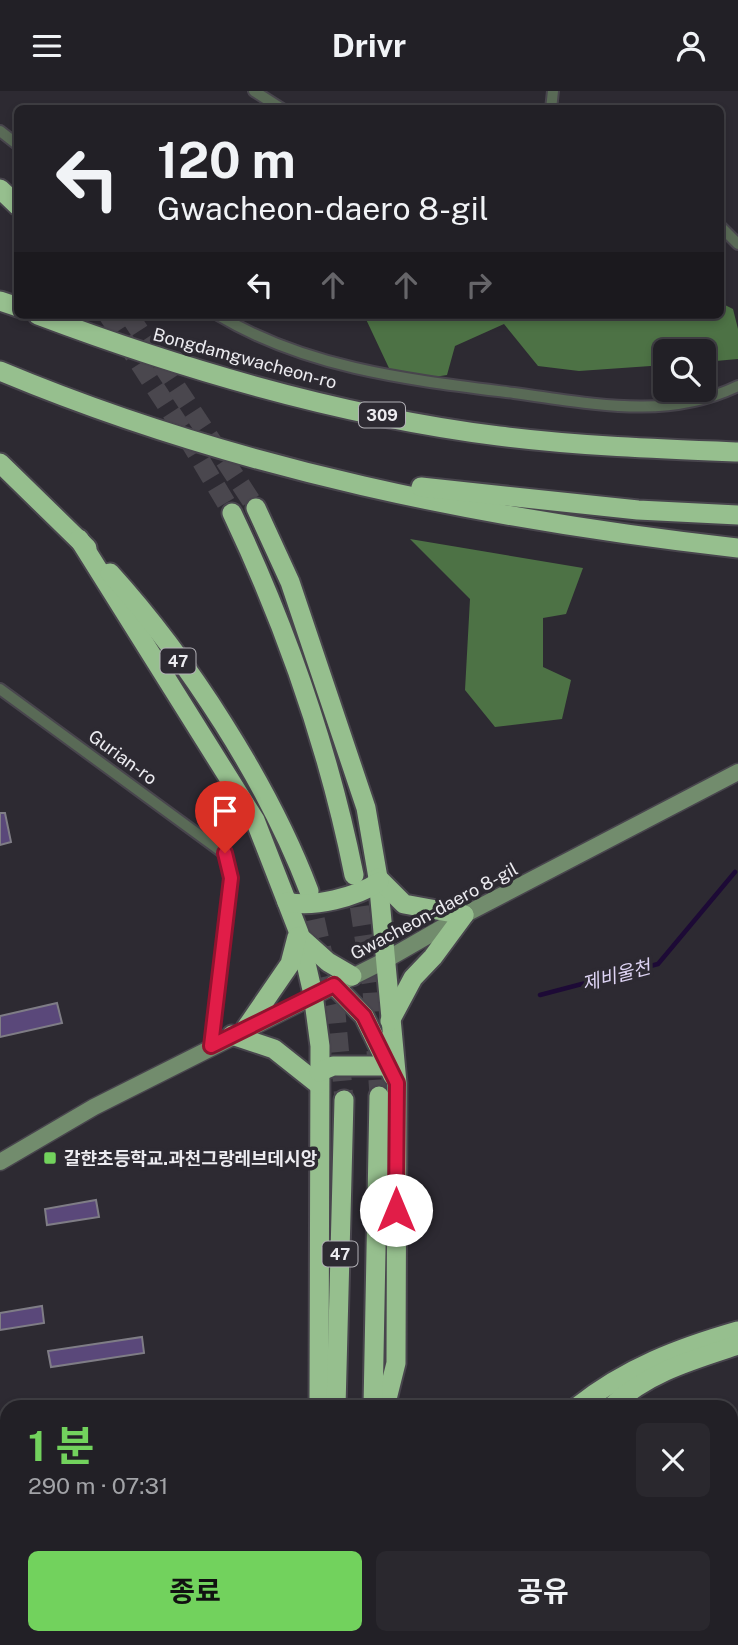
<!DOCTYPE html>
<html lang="ko">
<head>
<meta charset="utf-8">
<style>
  :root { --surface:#222026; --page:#2a282e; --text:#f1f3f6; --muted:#a2a3a7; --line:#3f3e43; --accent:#72d25d }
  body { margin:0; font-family:"Public Sans","Noto Sans KR",sans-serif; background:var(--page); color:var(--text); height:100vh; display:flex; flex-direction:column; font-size:26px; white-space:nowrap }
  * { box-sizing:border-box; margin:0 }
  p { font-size:23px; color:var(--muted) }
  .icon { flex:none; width:38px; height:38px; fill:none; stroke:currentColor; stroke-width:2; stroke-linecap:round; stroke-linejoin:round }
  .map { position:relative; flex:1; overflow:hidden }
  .side { position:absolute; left:0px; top:1309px; width:738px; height:245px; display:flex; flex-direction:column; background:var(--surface); border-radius:21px 21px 0 0; box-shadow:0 4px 10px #0003,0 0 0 2px var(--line) }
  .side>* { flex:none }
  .hud { position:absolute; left:14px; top:14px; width:710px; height:214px; border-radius:10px; box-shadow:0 4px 10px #0003,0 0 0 2px var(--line); background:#222026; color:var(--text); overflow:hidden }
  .controls { position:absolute; left:653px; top:248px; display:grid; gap:14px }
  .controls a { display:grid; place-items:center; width:63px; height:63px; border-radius:10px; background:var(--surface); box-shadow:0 4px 10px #0003,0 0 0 2px var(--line); font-size:35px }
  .pin { position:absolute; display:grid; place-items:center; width:60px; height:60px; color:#fff; margin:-72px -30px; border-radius:50% 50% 50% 0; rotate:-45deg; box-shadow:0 0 7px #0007 }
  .pin .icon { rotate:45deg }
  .me { position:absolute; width:77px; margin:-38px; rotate:0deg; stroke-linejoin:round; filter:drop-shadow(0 0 5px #0008) }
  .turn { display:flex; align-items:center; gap:24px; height:147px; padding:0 28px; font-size:32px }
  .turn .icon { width:91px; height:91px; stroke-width:2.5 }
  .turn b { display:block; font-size:49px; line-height:60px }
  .lanes { display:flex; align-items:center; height:66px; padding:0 28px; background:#0003; justify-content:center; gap:35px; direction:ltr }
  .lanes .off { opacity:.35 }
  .round { display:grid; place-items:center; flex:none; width:74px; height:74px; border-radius:10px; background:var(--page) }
  .overview { display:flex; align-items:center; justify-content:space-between; height:119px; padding:0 28px }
  h1 { font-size:42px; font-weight:700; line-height:52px; color:var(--accent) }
  .cta { display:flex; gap:14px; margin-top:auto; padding:14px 28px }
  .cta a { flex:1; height:80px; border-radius:10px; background:var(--accent); color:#111; font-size:28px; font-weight:700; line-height:80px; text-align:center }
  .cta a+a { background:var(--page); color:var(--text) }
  header { display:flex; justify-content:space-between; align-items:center; height:91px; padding:0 28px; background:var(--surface); font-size:32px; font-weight:700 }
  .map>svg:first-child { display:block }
  .forest { fill:#4d7245 }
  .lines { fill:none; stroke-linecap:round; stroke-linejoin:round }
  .stream { stroke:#1d0a36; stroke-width:4.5 }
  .building { fill:#5a487a; stroke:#7f7d86; stroke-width:2 }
  .highway-tunnel { stroke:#4a474e; stroke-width:19; stroke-dasharray:19 10; stroke-linecap:butt }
  .street-casing { stroke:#48454d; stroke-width:14 }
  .secondary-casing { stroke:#48454d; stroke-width:19 }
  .highway-casing { stroke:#48454d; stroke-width:23 }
  .street { stroke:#596a56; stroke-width:10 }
  .secondary { stroke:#728c6d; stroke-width:16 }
  .highway { stroke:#96bf8e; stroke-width:19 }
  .route-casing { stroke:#92132f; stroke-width:18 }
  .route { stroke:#e11d48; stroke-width:12 }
  .poi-dot { fill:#72d25d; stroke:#2d2a32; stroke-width:2.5 }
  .labels { text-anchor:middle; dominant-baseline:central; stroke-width:7; stroke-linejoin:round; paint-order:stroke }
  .shield { fill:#2d2a32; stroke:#b3b1b7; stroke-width:2 }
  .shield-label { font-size:16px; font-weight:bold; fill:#ecebf0 }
  .street-label { font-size:18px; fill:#ecebf0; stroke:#2d2a32 }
  .poi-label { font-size:18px; font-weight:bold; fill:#ecebf0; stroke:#2d2a32; text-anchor:start }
  .water-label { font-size:19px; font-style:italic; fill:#ded4f4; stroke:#2d2a32 }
</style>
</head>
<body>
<header><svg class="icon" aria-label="menu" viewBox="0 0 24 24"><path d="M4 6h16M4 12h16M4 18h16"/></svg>Drivr<svg class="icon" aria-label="person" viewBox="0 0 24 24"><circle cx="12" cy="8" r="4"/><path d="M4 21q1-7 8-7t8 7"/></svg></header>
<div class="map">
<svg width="738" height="1554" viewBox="0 0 738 1554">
  <rect width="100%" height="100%" fill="#2d2a32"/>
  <g class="forest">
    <path d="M721,212L733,218L738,238V268L704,271V261H665V274L579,280L538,275L504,233L455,255L447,284L396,292L364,224H721Z"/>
    <path d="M410,448L583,477L566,523L543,527V576L571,589L562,628L495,636L465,599L470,508Z"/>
    <path d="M0,1389L7,1390V1508L0,1513Z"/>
    <path d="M81,1547H270V1554H86Z"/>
  </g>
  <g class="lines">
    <g class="stream">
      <path d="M540,904L658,873L735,781"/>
      <path d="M0,1381L7,1382"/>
    </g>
  </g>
  <g class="building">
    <path d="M0,722H5L11,751L0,754Z"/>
    <path d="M57,912L62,932L0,946V925Z"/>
    <path d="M96,1109L99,1126L47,1134L45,1118Z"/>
    <path d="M42,1215L44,1232L0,1239V1222Z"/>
    <path d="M142,1246L144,1262L51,1276L48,1260Z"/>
  </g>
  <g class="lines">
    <g class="highway-tunnel">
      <path d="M108,224L182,338L232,422"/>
      <path d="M129,224L256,417"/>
      <path d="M355,787L372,899L379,1005"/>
      <path d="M309,800L336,922L344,1009"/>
    </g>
    <defs>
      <g id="street">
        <path d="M254,0L282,18"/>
        <path d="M551,18L553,0"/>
        <path d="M0,40L18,54"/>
        <path d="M721,136L738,153"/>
        <path d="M218,224C308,278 411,289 514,302C590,312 666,330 738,295"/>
        <path d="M0,598L225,763L231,787L211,955"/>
      </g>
      <path id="secondary" d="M0,1071L94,1016L384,870L464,824L738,681"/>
      <g id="highway">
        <path d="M0,98L18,115"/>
        <path d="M0,210L18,216"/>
        <path d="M38,224C187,280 341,325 499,345C578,355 659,358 738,361"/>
        <path d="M0,280C234,378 487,429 738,457"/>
        <path d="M0,372L87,457"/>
        <path d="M421,396L638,419L738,424"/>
        <path d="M256,417L290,491L366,717L378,787L397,992L396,1272L385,1316"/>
        <path d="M232,422C286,536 329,660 354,784"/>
        <path d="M79,448L255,729L299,842L313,903L320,955L319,1316"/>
        <path d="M110,482C188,568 268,692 309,800"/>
        <path d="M378,787L404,813L464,824"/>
        <path d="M287,811C314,817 356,806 379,791"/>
        <path d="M299,845L328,871L352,885"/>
        <path d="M334,894L364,925L393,985"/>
        <path d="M390,930L413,887L433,866L464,824"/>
        <path d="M246,937L290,873L297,846"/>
        <path d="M232,944L274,958L318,993"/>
        <path d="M319,981L333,975H389"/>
        <path d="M336,1316L344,1009"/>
        <path d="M373,1316L379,1005"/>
        <path d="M577,1316C626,1277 679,1257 738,1240"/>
        <path d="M611,1316C646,1282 692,1269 738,1254"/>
        <path d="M498,1547L499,1554"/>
        <path d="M595,1547L598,1554"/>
        <path d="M637,1547L646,1554"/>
        <path d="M327,1554L328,1547"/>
        <path d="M369,1554V1547"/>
        <path d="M470,1554L471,1547"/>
      </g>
    </defs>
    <use href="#street" class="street-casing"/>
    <use href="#secondary" class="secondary-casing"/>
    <use href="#highway" class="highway-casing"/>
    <use href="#street" class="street"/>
    <use href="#secondary" class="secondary"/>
    <use href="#highway" class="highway"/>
  </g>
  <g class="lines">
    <defs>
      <path id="route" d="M225,762L231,787L211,955L334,894L364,925L397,992L396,1119"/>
    </defs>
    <use href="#route" class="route-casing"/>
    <use href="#route" class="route"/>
  </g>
  <rect class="poi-dot" x="43" y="1060" width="14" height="14" rx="3.5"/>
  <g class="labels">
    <g class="shield">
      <rect x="359" y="311.5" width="46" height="25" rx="5"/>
      <rect x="160.5" y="557.5" width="35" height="25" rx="5"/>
      <rect x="322.5" y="1150.5" width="35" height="25" rx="5"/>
    </g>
    <g class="shield-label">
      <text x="382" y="324">309</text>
      <text x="178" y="570">47</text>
      <text x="340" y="1163">47</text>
    </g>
    <g class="street-label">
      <text transform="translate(245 267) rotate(15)">Bongdamgwacheon-ro</text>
      <text transform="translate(123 666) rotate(36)">Gurian-ro</text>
      <text transform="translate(434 820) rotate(-28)">Gwacheon-daero 8-gil</text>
    </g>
    <g class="poi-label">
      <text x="64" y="1067">갈햔초등학교.과천그랑레브데시앙</text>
    </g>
    <g class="water-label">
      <text transform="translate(616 884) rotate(-15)">제비울천</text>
    </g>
  </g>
</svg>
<div class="controls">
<a><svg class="icon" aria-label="search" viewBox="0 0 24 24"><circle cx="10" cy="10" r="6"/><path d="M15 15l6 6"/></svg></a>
</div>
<div class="pin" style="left:225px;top:762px;background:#d93025"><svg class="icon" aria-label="arrive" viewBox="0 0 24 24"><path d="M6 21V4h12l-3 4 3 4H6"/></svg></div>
<svg class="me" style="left:396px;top:1119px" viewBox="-20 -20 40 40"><circle r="19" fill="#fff"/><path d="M0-13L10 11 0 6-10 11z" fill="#e11d48"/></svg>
<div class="hud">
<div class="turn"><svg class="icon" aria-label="left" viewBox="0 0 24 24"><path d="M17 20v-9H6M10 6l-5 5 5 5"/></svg><div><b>120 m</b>Gwacheon-daero 8-gil</div></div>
<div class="lanes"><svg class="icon" aria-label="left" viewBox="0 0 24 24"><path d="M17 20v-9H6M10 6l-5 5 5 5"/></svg><svg class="icon off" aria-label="ahead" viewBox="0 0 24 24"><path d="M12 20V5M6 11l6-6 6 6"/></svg><svg class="icon off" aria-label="ahead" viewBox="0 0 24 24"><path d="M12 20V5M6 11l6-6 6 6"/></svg><svg class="icon off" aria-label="right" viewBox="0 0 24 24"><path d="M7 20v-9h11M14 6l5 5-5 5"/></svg></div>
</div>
<section class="side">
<div class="overview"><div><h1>1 분</h1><p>290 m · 07:31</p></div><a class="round"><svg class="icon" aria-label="close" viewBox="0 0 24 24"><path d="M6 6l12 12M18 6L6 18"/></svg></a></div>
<div class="cta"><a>종료</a><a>공유</a></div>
</section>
</div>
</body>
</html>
